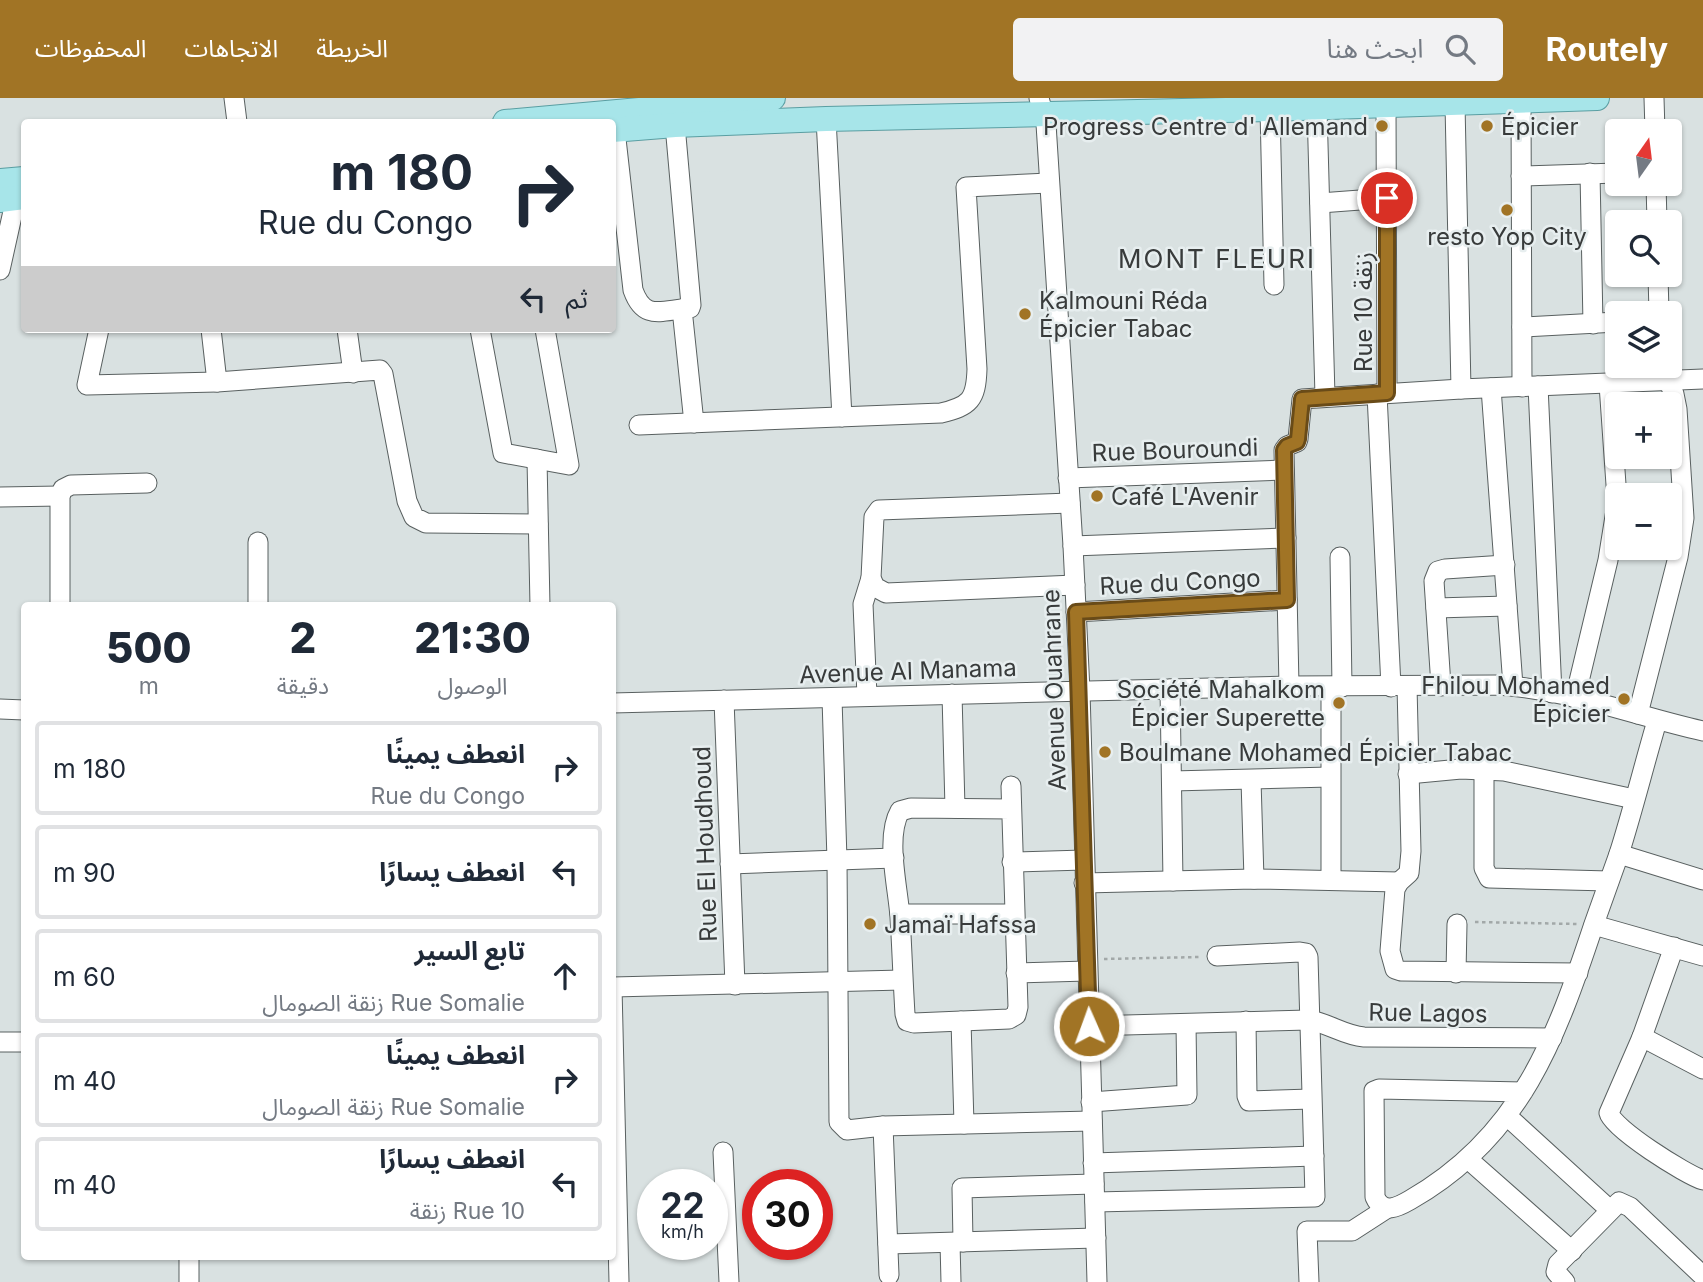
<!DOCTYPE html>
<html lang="ar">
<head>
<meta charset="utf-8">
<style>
  :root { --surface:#fff; --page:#f2f2f3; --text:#1f2937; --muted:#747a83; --line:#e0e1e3; --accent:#a17425 }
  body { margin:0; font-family:Inter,"Noto Sans Arabic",sans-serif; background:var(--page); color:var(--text); direction:rtl; height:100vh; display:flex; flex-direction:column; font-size:26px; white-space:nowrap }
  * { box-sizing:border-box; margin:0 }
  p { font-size:23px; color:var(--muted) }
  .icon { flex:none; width:38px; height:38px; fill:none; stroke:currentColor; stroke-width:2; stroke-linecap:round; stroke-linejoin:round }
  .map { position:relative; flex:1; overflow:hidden; direction:ltr }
  .details { position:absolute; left:21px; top:504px; width:595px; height:658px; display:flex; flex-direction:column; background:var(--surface); border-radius:7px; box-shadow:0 2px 5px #0004; direction:rtl }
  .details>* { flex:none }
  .top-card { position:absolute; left:21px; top:21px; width:595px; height:214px; border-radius:7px; box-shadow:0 2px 5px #0004; direction:rtl; background:#fff; color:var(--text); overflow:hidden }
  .needle { width:46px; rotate:14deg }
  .fabs { position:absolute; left:1605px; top:21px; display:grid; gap:14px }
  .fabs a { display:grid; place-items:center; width:77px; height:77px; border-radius:7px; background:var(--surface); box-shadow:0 2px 5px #0004; font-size:35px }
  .speed { position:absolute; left:637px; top:1071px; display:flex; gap:14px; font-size:35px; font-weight:700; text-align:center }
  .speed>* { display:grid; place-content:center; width:91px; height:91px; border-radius:50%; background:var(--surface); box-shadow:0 2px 5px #0004; line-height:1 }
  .speed small { font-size:18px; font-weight:400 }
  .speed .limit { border:10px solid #d22; background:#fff; color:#111 }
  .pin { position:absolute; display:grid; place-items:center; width:60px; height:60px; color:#fff; margin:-30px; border:4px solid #fff; border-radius:50%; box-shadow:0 2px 7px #0007 }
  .me { position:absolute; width:77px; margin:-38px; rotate:358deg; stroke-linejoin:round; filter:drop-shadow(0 0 5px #0008) }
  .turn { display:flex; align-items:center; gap:24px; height:147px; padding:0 28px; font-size:32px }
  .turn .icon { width:91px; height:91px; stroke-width:2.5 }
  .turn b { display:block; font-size:49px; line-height:60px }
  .then { display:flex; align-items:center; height:66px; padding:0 28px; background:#0003; gap:14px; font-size:26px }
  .eta { display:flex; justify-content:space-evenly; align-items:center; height:119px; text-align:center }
  .eta b { font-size:42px; font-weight:800; line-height:49px }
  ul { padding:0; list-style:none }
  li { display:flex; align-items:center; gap:21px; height:94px; margin:0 14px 10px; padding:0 14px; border:4px solid var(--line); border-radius:7px }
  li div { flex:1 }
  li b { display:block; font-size:26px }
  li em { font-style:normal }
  header { display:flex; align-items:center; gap:42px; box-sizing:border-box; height:98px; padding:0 35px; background:var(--accent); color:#fff }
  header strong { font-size:33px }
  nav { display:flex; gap:38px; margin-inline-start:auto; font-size:24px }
  .search { width:490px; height:63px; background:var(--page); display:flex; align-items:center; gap:18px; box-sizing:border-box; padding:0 24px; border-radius:7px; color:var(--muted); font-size:26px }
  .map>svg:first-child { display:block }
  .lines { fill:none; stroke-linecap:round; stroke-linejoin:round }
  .minor-casing { stroke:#596060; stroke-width:21 }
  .major-casing { stroke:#5a9ea2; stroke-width:26 }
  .path { stroke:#a2a8a8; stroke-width:2.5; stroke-dasharray:3.5 3.5; stroke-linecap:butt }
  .minor { stroke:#fff; stroke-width:19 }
  .major { stroke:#a7e5e9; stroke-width:24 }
  .route-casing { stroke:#694b18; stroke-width:18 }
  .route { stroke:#a17425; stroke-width:12 }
  .poi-dot { fill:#a17425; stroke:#e7eeef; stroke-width:2.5 }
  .labels { text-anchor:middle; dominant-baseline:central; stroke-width:5; stroke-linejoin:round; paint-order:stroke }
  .poi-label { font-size:24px; fill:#383b3b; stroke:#e7eeef; text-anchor:start }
  .street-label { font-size:24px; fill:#383b3b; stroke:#e7eeef }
  .neighbourhood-label { font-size:26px; letter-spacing:2px; fill:#383b3b; stroke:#e7eeef }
</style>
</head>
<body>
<header>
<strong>Routely</strong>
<div class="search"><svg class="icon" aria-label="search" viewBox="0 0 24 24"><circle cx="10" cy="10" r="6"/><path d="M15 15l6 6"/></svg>ابحث هنا</div>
<nav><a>الخريطة</a><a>الاتجاهات</a><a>المحفوظات</a></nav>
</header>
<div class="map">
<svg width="1703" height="1184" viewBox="0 0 1703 1184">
  <rect width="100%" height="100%" fill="#d9e1e1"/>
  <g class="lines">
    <defs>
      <g id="minor">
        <path d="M234,0L237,24"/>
        <path d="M1039,0L1046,26L1073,448L1080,593L1097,1184"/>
        <path d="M1654,0L1655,33"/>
        <path d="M1521,4L1522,289"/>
        <path d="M1455,6L1461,291"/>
        <path d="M1386,8L1387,295"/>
        <path d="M1317,10L1325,298"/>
        <path d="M1270,11L1274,187"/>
        <path d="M826,21L842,319"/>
        <path d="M675,27L691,207L690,210L682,211L694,325"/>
        <path d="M615,32L633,192C643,220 657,214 682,211"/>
        <path d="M1590,75L1593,226"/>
        <path d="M1521,78L1617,75"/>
        <path d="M1656,86L1657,124"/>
        <path d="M1320,105L1387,100"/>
        <path d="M0,172L16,100"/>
        <path d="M1658,177L1659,215"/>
        <path d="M1522,229L1617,224"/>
        <path d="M99,231L87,287L217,284L380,272L383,276L407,403L414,419L426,425L538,426"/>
        <path d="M211,231L217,284"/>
        <path d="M347,231L353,275"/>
        <path d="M480,231L503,355L569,367L545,231"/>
        <path d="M1609,286L1617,401"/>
        <path d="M1538,288L1552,595"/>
        <path d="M1491,290L1513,588"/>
        <path d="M1377,296L1391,589"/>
        <path d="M639,327L941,315C970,308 976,302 977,271L966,89L1049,85"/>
        <path d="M537,361L540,508"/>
        <path d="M1068,380L1284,372"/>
        <path d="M0,399L60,398"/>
        <path d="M1070,405L879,412L874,419L871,480L875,489L886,495L1075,487"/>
        <path d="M258,444V508"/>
        <path d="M1073,448L1286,440"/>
        <path d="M1340,459L1342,589"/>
        <path d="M60,508V398L63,391L71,387L147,385"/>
        <path d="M1436,510L1507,508"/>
        <path d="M1076,514L1287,502"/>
        <path d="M1289,588L1284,352L1287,348L1297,344L1298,341L1302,301L1461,291L1703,281"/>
        <path d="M1407,588L1411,753L1409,775L1399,784L1395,791L1390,853L1395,871L1401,873L1578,875"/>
        <path d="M1441,588L1434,483L1438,473L1445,471L1505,467"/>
        <path d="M1331,589V781"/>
        <path d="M1170,591L1173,783"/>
        <path d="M952,596L955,710"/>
        <path d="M867,598L863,506L871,480"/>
        <path d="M832,600L837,762L839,1024L847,1032L883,1028L1092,1023"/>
        <path d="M1575,600L1608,462L1617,406"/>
        <path d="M724,602L735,887"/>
        <path d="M612,605L1289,588L1495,587C1566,590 1635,618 1703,633"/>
        <path d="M0,611L24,612"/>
        <path d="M1638,616L1678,459L1684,420L1677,311L1674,296L1662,268"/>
        <path d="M1484,671V770L1489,780L1609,783"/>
        <path d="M1408,676L1461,671L1504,673L1634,701"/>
        <path d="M1251,682L1254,781"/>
        <path d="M1172,683L1330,679"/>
        <path d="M1011,688L1018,909L1016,917L1009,921L914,925L907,923L905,916C903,884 902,851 900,819C898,789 885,739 900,713L911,710L1011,711"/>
        <path d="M1619,756L1703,782"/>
        <path d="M1012,764L1084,762"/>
        <path d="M730,766L894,760"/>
        <path d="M1084,785L1254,781L1399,784"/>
        <path d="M900,816H1014"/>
        <path d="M1594,827L1703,858"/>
        <path d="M1674,849L1642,939L1609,1015C1612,1030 1686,1077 1703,1082"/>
        <path d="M1016,875L1087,873"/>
        <path d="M1456,875L1457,826"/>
        <path d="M612,889L619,1184"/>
        <path d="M613,889L902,882"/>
        <path d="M961,923L964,1026"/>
        <path d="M1246,923L1247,998L1249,1003L1311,1001"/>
        <path d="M1089,928L1308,922C1329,925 1343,937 1364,939L1552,940"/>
        <path d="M1642,939L1703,971"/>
        <path d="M0,944H24"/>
        <path d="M1523,994L1379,991L1374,993L1375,1099C1383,1117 1398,1109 1410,1102C1521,1039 1556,940 1594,826C1602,803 1611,779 1619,756C1633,712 1644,667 1657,623"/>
        <path d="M1091,1004L1187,997L1186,926"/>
        <path d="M1507,1018L1610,1112"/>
        <path d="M883,1028L889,1177"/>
        <path d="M723,1054L729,1184"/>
        <path d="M1469,1062L1572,1153"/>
        <path d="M1093,1065L1314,1058"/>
        <path d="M1095,1104L1315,1099L1308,859L1306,855L1300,854L1217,858"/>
        <path d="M963,1144L962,1090L1094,1086"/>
        <path d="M950,1145L951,1184"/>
        <path d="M888,1146L1096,1140"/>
        <path d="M189,1158V1184"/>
        <path d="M1309,1184L1307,1133H1352L1386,1111"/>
        <path d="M1565,1184L1556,1174L1558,1166L1619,1104L1630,1109L1703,1178"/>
      </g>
      <g id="major">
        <path d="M505,24L773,0"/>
        <path d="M612,32L675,27L826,21L1270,11L1597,0"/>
        <path d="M0,83L24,81"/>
        <path d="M0,102L24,99"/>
      </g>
    </defs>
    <use href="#minor" class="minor-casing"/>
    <use href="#major" class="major-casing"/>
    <g class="path">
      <path d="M1475,824L1577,826"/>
      <path d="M1104,861L1199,859"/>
    </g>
    <use href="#minor" class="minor"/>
    <use href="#major" class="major"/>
  </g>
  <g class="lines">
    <defs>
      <path id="route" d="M1089,928L1076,514L1287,502L1284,352L1287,348L1297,344L1298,341L1302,301L1387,295V100"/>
    </defs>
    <use href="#route" class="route-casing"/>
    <use href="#route" class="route"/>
  </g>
  <g class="poi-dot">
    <circle cx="1382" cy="28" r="7"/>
    <circle cx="1487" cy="28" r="7"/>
    <circle cx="1507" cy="112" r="7"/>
    <circle cx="1025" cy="216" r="7"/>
    <circle cx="1097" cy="398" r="7"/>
    <circle cx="1624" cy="601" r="7"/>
    <circle cx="1339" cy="605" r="7"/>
    <circle cx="1105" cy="654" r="7"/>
    <circle cx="870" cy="826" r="7"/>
  </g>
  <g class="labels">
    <g class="poi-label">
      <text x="1368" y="28" text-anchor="end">Progress Centre d' Allemand</text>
      <text x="1501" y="28">Épicier</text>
      <text x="1507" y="138" text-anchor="middle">resto Yop City</text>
      <text x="1039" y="202">Kalmouni Réda<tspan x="1039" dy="28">Épicier Tabac</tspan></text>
      <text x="1111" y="398">Café L'Avenir</text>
      <text x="1610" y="587" text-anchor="end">Fhilou Mohamed<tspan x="1610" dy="28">Épicier</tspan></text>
      <text x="1325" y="591" text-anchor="end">Société Mahalkom<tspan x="1325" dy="28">Épicier Superette</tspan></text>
      <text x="1119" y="654">Boulmane Mohamed Épicier Tabac</text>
      <text x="884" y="826">Jamaï Hafssa</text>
    </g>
    <g class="street-label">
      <text transform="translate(1363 214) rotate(-90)">Rue 10 زنقة</text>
      <text transform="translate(1175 352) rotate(-2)">Rue Bouroundi</text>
      <text transform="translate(1180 484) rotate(-3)">Rue du Congo</text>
      <text transform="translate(908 573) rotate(-2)">Avenue Al Manama</text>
      <text transform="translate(1054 592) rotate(-92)">Avenue Ouahrane</text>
      <text transform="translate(705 746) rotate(-92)">Rue El Houdhoud</text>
      <text transform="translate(1428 915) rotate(1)">Rue Lagos</text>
    </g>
    <g class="neighbourhood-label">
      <text x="1217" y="160">MONT FLEURI</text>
    </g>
  </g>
</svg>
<div class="fabs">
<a><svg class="needle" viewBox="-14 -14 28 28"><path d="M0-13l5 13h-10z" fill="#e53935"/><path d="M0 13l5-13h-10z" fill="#747a83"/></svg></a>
<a><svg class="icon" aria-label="search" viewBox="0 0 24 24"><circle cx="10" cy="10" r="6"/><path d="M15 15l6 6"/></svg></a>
<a><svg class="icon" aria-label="layers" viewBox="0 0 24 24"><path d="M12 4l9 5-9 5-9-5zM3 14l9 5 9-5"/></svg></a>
<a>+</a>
<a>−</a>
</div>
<div class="speed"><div>22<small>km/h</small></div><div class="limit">30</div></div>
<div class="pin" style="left:1387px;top:100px;background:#d93025"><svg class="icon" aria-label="arrive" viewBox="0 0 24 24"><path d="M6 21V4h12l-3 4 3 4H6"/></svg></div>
<svg class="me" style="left:1089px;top:928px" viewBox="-20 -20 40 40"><circle r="17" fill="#a17425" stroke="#fff" stroke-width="3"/><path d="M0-11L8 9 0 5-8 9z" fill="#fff"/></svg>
<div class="top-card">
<div class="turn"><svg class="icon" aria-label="right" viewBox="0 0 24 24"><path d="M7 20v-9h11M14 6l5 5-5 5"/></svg><div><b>180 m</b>Rue du Congo</div></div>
<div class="then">ثم<svg class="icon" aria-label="left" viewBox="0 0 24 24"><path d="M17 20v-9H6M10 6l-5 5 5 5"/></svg></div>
</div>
<section class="details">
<div class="eta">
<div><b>21:30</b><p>الوصول</p></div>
<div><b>2</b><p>دقيقة</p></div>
<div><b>500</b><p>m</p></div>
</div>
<ul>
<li><svg class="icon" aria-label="right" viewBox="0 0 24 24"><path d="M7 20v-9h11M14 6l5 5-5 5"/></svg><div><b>انعطف يمينًا</b><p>Rue du Congo</p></div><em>180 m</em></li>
<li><svg class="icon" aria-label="left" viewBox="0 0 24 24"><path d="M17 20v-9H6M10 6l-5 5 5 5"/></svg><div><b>انعطف يسارًا</b></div><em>90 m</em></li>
<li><svg class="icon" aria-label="ahead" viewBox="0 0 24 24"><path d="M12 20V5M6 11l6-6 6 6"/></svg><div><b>تابع السير</b><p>Rue Somalie زنقة الصومال</p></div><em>60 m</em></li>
<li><svg class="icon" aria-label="right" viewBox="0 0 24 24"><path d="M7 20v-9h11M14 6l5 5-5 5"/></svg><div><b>انعطف يمينًا</b><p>Rue Somalie زنقة الصومال</p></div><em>40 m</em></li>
<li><svg class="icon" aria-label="left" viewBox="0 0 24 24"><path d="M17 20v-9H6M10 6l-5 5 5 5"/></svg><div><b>انعطف يسارًا</b><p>Rue 10 زنقة</p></div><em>40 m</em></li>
</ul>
</section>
</div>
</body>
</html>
